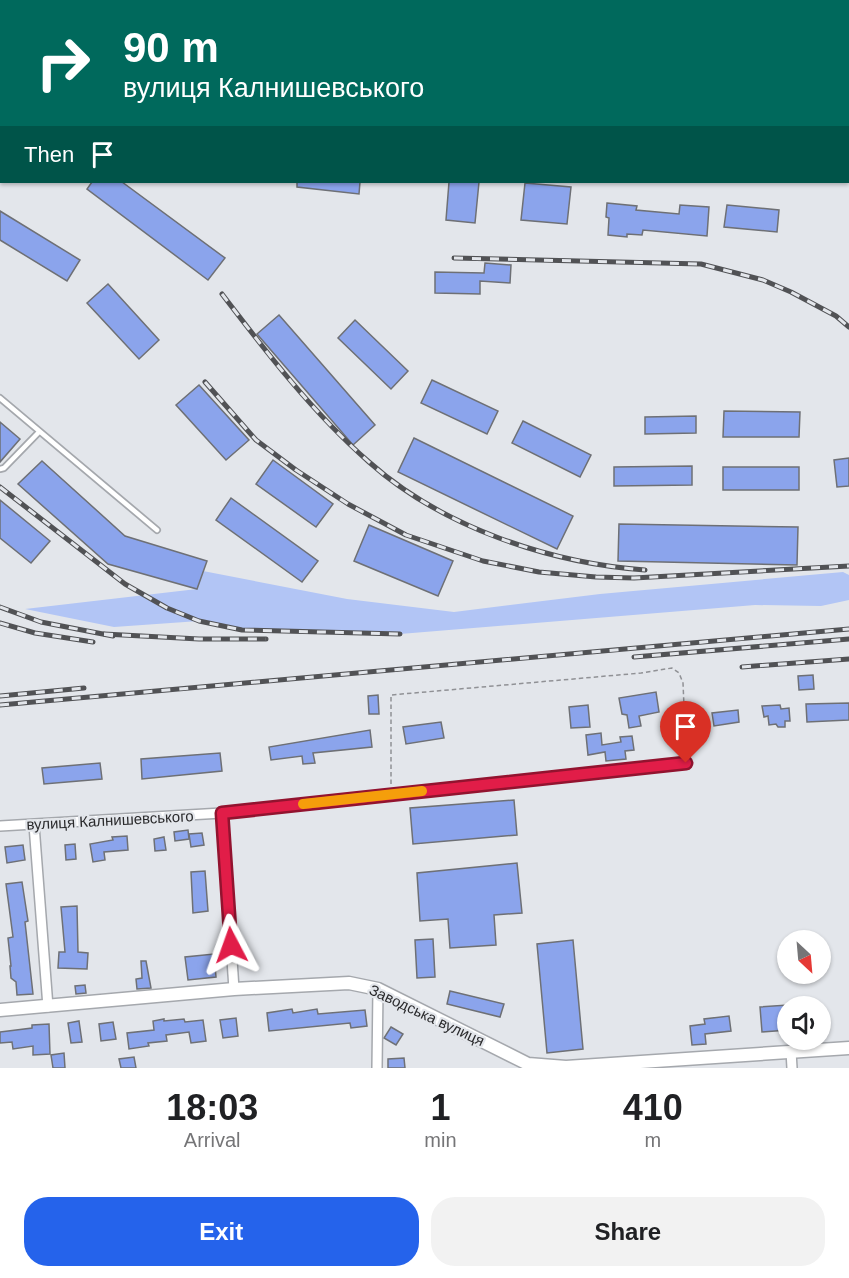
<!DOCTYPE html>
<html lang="en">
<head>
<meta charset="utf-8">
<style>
  :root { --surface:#fff; --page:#f2f2f2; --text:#202124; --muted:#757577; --accent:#2563eb }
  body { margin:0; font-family:Helvetica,sans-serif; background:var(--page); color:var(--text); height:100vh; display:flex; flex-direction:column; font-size:22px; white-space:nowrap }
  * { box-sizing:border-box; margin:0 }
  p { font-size:20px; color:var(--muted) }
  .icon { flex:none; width:33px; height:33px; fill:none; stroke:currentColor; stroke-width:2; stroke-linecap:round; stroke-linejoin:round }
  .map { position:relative; height:1068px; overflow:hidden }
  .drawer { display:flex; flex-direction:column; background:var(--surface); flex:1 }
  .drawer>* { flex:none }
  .banner { position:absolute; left:0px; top:0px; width:849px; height:183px; box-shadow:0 2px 4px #0004; background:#00695c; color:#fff; overflow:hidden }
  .needle { width:39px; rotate:154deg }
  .tools { position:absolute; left:777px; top:930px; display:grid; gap:12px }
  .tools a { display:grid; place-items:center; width:54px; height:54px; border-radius:50%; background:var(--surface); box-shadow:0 2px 4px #0004; font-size:30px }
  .pin { position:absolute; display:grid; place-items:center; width:51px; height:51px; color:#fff; margin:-62px -26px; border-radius:50% 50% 50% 0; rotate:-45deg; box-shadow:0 0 6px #0007 }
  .pin .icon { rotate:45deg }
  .me { position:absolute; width:66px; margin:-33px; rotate:356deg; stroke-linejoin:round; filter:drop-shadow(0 0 4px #0008) }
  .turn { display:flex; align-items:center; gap:21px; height:126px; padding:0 24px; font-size:27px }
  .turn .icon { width:78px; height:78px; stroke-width:2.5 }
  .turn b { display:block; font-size:42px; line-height:51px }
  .then { display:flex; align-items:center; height:57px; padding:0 24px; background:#0003; gap:12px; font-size:22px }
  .eta { display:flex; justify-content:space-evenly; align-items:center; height:102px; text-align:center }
  .eta b { font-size:36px; font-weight:700; line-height:42px }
  .action { display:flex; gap:12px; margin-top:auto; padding:12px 24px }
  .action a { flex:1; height:69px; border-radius:24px; background:var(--accent); color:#fff; font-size:24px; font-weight:700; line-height:69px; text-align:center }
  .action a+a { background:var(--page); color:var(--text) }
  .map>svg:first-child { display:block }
  .green { fill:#b2c5f5 }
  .building { fill:#8ba4ec; stroke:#6e7075; stroke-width:1.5 }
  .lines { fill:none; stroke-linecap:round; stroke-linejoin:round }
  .service-casing { stroke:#a5a8ad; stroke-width:8 }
  .minor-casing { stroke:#a5a8ad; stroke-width:12 }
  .tertiary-casing { stroke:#a5a8ad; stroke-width:15 }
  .path { stroke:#909195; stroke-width:1.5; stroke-dasharray:4.5 3; stroke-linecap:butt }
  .service { stroke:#fff; stroke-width:4.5 }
  .minor { stroke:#fff; stroke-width:9 }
  .tertiary { stroke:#fff; stroke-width:12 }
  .rail-casing { stroke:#515255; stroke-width:5 }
  .rail { stroke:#e3e6eb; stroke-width:3; stroke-dasharray:9; stroke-linecap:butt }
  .route-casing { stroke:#92132f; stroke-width:15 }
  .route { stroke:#e11d48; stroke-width:10 }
  .slow { stroke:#f59e0b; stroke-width:10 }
  .labels { text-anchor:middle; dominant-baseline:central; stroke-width:4.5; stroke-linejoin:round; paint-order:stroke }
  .street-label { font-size:15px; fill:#2a2a2c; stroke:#e3e6eb }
</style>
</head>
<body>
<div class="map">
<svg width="849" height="1068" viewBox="0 0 849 1068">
  <rect width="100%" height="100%" fill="#e3e6eb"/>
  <path class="green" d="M203,571L347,599L454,612L600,594L843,572L849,575V600L821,606L755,605L400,634L243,630L199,621L114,627L25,609L197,589Z"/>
  <g class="building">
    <path d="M92,182H122L225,258L208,280L87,189Z"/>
    <path d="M297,182H360L359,194L297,187Z"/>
    <path d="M449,182H479L475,223L446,220Z"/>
    <path d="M525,183L571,187L567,224L521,220Z"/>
    <path d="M607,203L637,206L636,210L679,214L680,205L709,207L707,236L643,230L642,235L627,234V237L608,235L609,218L606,217Z"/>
    <path d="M727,205L779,210L777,232L724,227Z"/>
    <path d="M0,211L80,260L67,281L0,240Z"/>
    <path d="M485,263L511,265L510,283L480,281V294L435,293V272L484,273Z"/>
    <path d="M108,284L159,340L139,359L87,303Z"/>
    <path d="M279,315L375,425L353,445L257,334Z"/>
    <path d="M355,320L408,371L391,389L338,338Z"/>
    <path d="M432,380L498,411L487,434L421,403Z"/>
    <path d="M199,385L249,440L226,460L176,405Z"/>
    <path d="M724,411L800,412L799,437H723Z"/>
    <path d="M696,416V433L645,434V417Z"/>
    <path d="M523,421L591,455L580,477L512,443Z"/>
    <path d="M0,422L20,439L0,462Z"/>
    <path d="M414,438L573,516L557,549L398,472Z"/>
    <path d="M849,458V486L837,487L834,460Z"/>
    <path d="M273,460L333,504L316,527L256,484Z"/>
    <path d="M42,461L125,536L207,561L197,589L108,564L18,484Z"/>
    <path d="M692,466V485L614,486V467Z"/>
    <rect x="723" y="467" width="76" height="23"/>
    <path d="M231,498L318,561L302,582L216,520Z"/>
    <path d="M0,500L50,541L31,563L0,538Z"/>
    <path d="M619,524L798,527L797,565L618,561Z"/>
    <path d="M369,525L453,561L438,596L354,561Z"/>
    <path d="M813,675L814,689L799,690L798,676Z"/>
    <path d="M656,692L659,712L639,716L641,726L629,728L627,715L622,714L619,698Z"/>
    <path d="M378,695L379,714H369L368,696Z"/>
    <path d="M849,703V720L807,722L806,704Z"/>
    <path d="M588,705L590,727L571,728L569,707Z"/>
    <path d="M780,705L781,709L789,708L790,721H785V727H778L776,724L769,725L768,716L764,717L762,706Z"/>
    <path d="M738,710L739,722L714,726L712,713Z"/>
    <path d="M441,722L444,738L406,744L403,727Z"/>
    <path d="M370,730L372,747L313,753L315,763L303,764L302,756L271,760L269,747Z"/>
    <path d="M601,733L602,745L621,742L620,737L632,736L634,750L625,751L626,759L606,761L605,752L588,755L586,735Z"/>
    <path d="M220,753L222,771L142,779L141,759Z"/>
    <path d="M100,763L102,779L44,784L42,768Z"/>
    <path d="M514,800L517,835L413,844L410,808Z"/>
    <path d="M188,830L189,839L175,841L174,832Z"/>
    <path d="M202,833L204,845L191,847L189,834Z"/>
    <path d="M127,836L128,850L104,852L105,860L93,862L90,844L113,840L112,837Z"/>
    <path d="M164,837L166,850L155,851L154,839Z"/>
    <path d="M75,844L76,859L66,860L65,845Z"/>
    <path d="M23,845L25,860L7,863L5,847Z"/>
    <path d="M517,863L522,913L494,915L496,945L450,948L448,919L420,921L417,873Z"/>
    <path d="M205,871L208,911L193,913L191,872Z"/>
    <path d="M22,882L28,921L25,922L33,994L17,995L16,982L11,978L10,966H11L8,938L13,937L6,884Z"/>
    <path d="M77,906L78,952L88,953L87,969L58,968L59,952H65L61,907Z"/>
    <path d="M433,939L435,977L417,978L415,940Z"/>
    <path d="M573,940L583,1049L547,1053L537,944Z"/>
    <path d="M214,954L216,977L188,980L185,957Z"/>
    <path d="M141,961H146L151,988L137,989L136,979L142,978Z"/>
    <path d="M85,985L86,993L76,994L75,986Z"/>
    <path d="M450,991L504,1004L500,1017L447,1004Z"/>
    <path d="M788,1005V1030L762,1032L760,1007Z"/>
    <path d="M292,1009L293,1013L317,1009L318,1014L365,1010L367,1026L351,1028L350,1023L269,1031L267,1013Z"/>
    <path d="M729,1016L731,1031L705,1034L706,1044L692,1045L690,1026L705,1024L704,1019Z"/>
    <path d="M236,1018L238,1036L223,1038L220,1020Z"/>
    <path d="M164,1019V1021L184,1019L185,1022L203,1020L206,1041L191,1043L189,1032L166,1035L167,1041L148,1043L149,1046L129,1049L127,1033L154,1030L153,1021Z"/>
    <path d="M79,1021L82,1042L71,1043L68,1023Z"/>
    <path d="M113,1022L116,1039L101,1041L99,1024Z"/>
    <path d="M49,1024L50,1054L33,1055V1046L13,1049L12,1042L0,1043V1032L32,1028V1025Z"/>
    <path d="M391,1027L403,1034L396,1045L384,1038Z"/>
    <path d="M64,1053L65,1068H53L51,1055Z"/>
    <path d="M134,1057L136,1068H121L119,1059Z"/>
    <path d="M404,1058L405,1068H388V1059Z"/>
  </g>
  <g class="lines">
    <defs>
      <g id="service">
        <path d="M310,0L331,2"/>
        <path d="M113,2V0"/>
        <path d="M164,2V0"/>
        <path d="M196,2V0"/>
        <path d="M297,2V0"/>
        <path d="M451,2V0"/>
        <path d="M536,2L537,0"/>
        <path d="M0,398L157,530"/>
        <path d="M0,469L4,468L39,432"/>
      </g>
      <g id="minor">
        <path d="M222,813L234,989"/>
        <path d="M34,825L48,1007"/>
        <path d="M0,826L222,813L686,763"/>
        <path d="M791,1051L792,1068"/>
        <path d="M377,1068L378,989"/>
      </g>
      <g id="tertiary">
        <path d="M0,15H2"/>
        <path d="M848,96H849"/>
        <path d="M0,1010L234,989L349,983L378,989L528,1064L566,1067L849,1048"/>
      </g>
    </defs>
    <use href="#service" class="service-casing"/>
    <use href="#minor" class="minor-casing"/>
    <use href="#tertiary" class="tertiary-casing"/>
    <path class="path" d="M391,784V695L641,673L672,668L679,673L683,683L686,752"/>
    <use href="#service" class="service"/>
    <use href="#minor" class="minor"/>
    <use href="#tertiary" class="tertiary"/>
    <defs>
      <g id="rail">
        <path d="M454,258L701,264L763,280L791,292L836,316L849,327"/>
        <path d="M222,294C267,353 313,413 369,462C442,527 549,563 645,570"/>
        <path d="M205,382L256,440L296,470L348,504L406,535L483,561L539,572L596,577L634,578L849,566"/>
        <path d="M0,487L125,584L167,608L199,621L242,630L400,634"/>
        <path d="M0,607L41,622L113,636"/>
        <path d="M0,623L35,633L93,642"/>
        <path d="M104,634L199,639H266"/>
        <path d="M634,657L849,639"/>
        <path d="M742,667L849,659"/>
        <path d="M0,696L84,688"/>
        <path d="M0,705L849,629"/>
      </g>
    </defs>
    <use href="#rail" class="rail-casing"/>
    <use href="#rail" class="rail"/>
  </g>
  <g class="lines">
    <defs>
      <path id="route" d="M231,945L222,813L686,763"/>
    </defs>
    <use href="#route" class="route-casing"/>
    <use href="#route" class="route"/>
    <path class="slow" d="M303,804L422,791"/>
  </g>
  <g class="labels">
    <g class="street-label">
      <text transform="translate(110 820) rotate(-3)">вулиця Калнишевського</text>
      <text transform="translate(427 1015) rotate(25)">Заводська вулиця</text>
    </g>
  </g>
</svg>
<div class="tools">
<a><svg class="needle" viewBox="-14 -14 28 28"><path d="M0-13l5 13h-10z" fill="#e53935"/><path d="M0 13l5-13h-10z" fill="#757577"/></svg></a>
<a><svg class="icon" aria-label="sound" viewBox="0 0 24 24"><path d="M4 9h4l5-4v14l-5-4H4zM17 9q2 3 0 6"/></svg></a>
</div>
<div class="pin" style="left:686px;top:763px;background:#d93025"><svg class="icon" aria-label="arrive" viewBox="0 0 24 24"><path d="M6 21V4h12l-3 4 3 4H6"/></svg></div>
<svg class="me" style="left:231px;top:945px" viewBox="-20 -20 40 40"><path d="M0-17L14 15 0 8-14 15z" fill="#e11d48" stroke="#fff" stroke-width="4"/></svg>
<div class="banner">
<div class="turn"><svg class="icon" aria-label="right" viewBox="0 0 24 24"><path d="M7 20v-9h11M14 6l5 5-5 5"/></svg><div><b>90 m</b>вулиця Калнишевського</div></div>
<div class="then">Then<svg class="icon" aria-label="arrive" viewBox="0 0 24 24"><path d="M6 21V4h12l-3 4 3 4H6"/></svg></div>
</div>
</div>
<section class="drawer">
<div class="eta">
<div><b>18:03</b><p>Arrival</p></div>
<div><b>1</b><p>min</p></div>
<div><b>410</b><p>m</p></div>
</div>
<div class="action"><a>Exit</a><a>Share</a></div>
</section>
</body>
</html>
